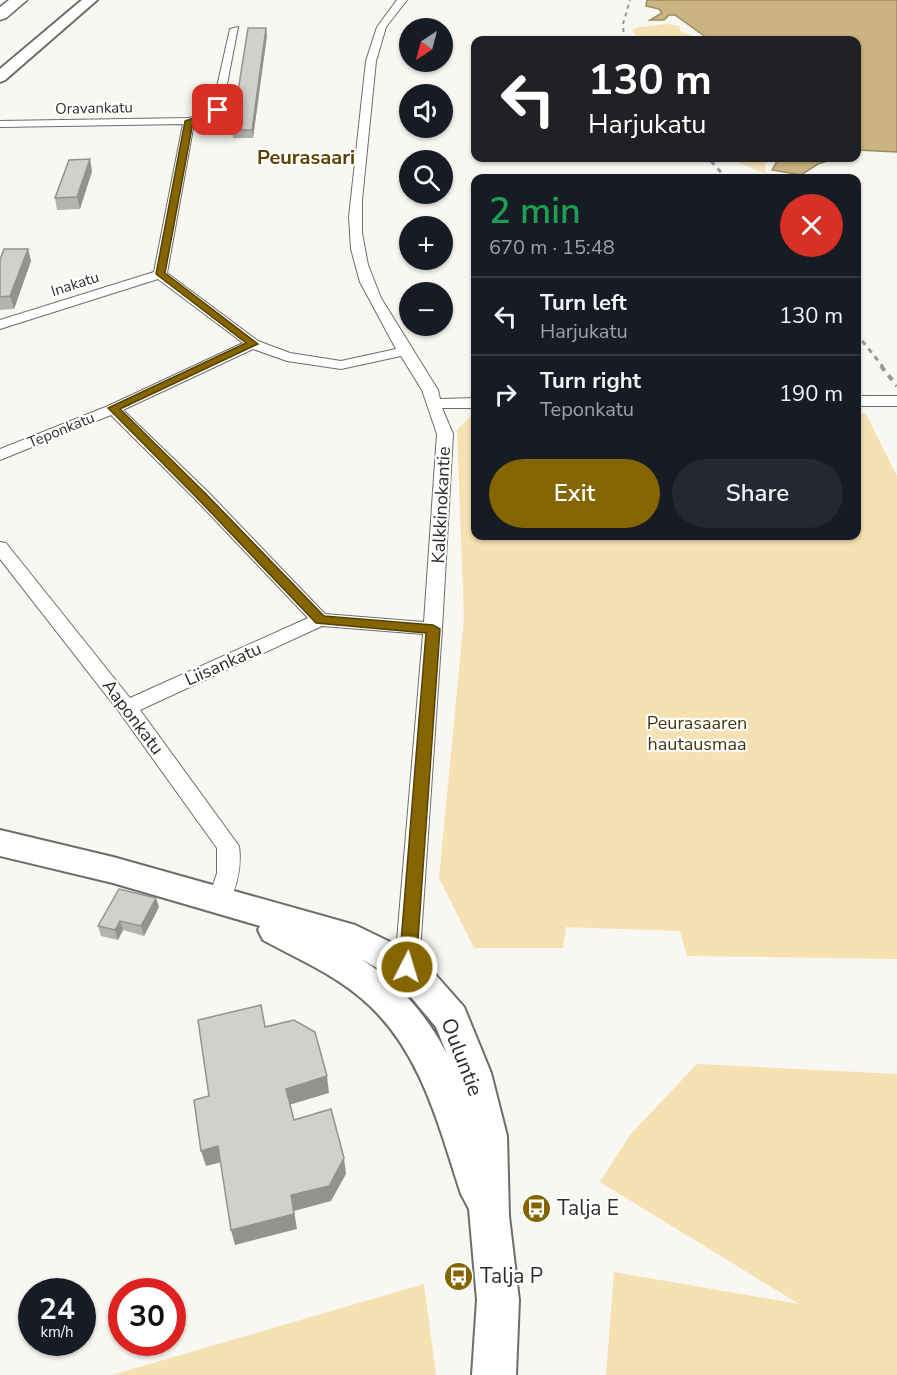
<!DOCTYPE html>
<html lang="en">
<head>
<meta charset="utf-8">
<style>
  :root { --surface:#171b24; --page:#242831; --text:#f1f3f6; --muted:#9ea1a6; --line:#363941; --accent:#846500 }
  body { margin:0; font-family:"Nunito Sans",sans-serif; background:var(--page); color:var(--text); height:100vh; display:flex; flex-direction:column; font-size:22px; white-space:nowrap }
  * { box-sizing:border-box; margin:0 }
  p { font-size:20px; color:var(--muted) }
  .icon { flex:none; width:33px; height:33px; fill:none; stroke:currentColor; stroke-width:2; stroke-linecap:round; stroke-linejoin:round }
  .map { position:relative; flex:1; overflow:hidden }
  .drawer { position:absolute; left:471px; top:174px; width:390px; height:366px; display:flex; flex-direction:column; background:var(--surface); border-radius:12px; box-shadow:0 2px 4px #0004 }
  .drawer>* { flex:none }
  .guide { position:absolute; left:471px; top:36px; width:390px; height:126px; border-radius:12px; box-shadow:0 2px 4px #0004; background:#202124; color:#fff; overflow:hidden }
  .needle { width:39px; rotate:216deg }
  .tools { position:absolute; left:399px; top:18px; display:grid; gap:12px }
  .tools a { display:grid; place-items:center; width:54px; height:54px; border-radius:50%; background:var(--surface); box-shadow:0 2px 4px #0004; font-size:30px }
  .speed { position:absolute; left:18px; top:1278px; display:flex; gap:12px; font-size:30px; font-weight:700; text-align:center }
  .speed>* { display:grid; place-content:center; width:78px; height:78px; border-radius:50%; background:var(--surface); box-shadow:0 2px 4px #0004; line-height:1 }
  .speed small { font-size:15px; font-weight:400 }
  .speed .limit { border:9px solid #d22; background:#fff; color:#111 }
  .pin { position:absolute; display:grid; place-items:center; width:51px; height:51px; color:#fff; margin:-26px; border-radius:12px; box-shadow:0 3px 9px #0006 }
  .me { position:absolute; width:66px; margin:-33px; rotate:5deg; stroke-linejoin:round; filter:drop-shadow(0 0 4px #0008) }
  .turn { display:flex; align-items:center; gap:21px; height:126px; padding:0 18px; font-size:27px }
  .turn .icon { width:78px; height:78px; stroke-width:2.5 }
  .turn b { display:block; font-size:42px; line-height:51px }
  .round { display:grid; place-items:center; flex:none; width:63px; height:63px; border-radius:32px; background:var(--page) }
  .summary { display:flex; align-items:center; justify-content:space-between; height:102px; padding:0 18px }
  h1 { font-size:36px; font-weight:600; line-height:45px; color:#1e9e55 }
  .button { display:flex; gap:12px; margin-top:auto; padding:12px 18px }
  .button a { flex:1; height:69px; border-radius:36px; background:var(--accent); color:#fff; font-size:24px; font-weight:600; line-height:69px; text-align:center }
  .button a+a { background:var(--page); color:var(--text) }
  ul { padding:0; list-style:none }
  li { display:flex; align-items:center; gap:18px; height:78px; padding:0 18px; border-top:2px solid var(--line) }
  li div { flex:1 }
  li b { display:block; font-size:22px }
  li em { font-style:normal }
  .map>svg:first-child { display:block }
  .green { fill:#f5e1b2 }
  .water { fill:#cab47f; stroke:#9b8c66; stroke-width:1.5 }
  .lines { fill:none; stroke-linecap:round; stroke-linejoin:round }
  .street-casing { stroke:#6f6d6a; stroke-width:2 }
  .secondary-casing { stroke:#6f6d6a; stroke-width:4 }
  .highway-casing { stroke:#6f6d6a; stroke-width:3 }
  .street { fill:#fff; fill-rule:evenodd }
  .secondary { fill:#fff; fill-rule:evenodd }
  .highway { fill:#fff; fill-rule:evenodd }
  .rail-far2 { stroke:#999895; stroke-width:2; stroke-dasharray:4 4; stroke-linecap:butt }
  .rail-far1 { stroke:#999895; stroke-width:3; stroke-dasharray:5 5; stroke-linecap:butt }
  .rail { stroke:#999895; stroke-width:4; stroke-dasharray:6 6; stroke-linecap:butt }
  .wall { fill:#b5b3af }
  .shaded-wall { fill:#93928f }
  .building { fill:#d2d0cc; stroke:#93928f; stroke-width:1.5 }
  .route { fill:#846500; stroke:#564200; stroke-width:1.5 }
  .labels { text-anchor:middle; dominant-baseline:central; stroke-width:4.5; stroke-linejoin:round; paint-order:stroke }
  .far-street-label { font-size:15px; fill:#2e2d2c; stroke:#fff }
  .street-label { font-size:18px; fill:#2e2d2c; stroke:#fff }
  .park-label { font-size:18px; fill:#47370b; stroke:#fff }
  .far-district-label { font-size:20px; font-weight:bold; fill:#5a4403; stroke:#fff }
  .near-street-label { font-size:21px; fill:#2e2d2c; stroke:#fff }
  .near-poi-label { font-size:21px; fill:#2e2d2c; stroke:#fff; text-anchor:start }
</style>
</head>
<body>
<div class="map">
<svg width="897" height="1375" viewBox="0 0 897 1375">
  <rect width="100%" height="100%" fill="#f8f7f2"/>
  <g class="green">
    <path d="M667,24L680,26V31L700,39L639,40L632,30L640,27Z"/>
    <path d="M728,158H774L765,164L766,174Z"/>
    <path d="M475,412L476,536H856L857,413L866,414L897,476V959L687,956L680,931L566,927L563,948H474L439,878L464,618L457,430Z"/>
    <path d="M697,1064L897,1074V1375H606L614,1272L799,1304L600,1182L630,1135Z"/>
    <path d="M424,1284L436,1375H112Z"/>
  </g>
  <g class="water">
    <path d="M647,0H897V152L857,150L856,40H710L675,15H669L664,20H650L662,13L659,9L646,6Z"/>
    <path d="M779,158H836L818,164L801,175L772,170Z"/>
  </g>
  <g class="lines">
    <defs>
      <g id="street">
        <path d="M397,0H407L386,27L376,61L362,200V233L368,265L381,298L438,390L440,399L476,398V408H442L453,434L442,629L419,967L394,1004L385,1008L376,1004L373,997L395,964L423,634L322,626L140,710L239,846C242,868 237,887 227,907L219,909L211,907L208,900L217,873V848L120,713L0,559V542L6,543L130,698L308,618L196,500L111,415L0,460V449L108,406L243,343L158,279L0,329V320L154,272L183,124L0,127V121L189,118L205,114L212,109L230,29L238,27L222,110L213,118L194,123L167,273L258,341L290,353L341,361L396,349L360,282L351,249L349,217L366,61L377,27ZM253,349L287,361L341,369L401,356L422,390L437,434L424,622L325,614L208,492L123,410Z"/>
        <rect x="856" y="396" width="41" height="10"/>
      </g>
      <g id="secondary">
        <path d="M82,0H97L5,80L0,82V69Z"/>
        <path d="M0,830L113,857L355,925L419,956L464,1007L491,1073L507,1136L509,1216L519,1300L516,1375H472L477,1300L469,1209L461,1194C438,1124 420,1047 361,998C332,973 296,958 263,940L258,930L260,926L113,883L0,856ZM361,959L395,978L436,1027L447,1054C426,1014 399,983 361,959Z"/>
      </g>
      <path id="highway" d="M9,0H27L6,18L0,20V7Z"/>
    </defs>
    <use href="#street" class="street-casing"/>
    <use href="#secondary" class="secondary-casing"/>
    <use href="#highway" class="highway-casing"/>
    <use href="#street" class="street"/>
    <use href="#secondary" class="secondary"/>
    <use href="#highway" class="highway"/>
    <g class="rail-far2">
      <path d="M624,40L623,24L630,0"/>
      <path d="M708,158L712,162"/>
    </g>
    <g class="rail-far1">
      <path d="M711,161L726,178"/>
      <path d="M856,333L883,367"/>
    </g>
    <path class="rail" d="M881,366L897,386"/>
  </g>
  <g class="wall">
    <path d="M267,35L253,138H233L232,130Z"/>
    <path d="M92,171L80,209L57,210L55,198Z"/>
    <path d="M28,249L31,261L14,309L0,310V260Z"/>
    <path d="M159,907L144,936L123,930L118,940L101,936L98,926Z"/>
  </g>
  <g class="shaded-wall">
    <path d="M266,28L267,35L253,138L252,130Z"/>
    <path d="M90,159L92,171L80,209L77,197Z"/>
    <path d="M28,249L31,261L14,309L10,296Z"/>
    <path d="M156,898L159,907L144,936L141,926Z"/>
    <path d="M120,921L123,930L118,940L115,930Z"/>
    <path d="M327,1076L329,1093L289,1105L286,1089Z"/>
    <path d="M218,1146L222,1162L206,1166L201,1151Z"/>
    <path d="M344,1158L346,1174L331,1201L294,1211L297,1229L235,1245L231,1230L291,1195Z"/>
  </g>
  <g class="building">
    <path d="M248,28H266L252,130H232Z"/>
    <path d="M90,159L77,197L55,198L69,160Z"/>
    <path d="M4,249H28L10,296L0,297V260Z"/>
    <path d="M119,889L156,898L141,926L120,921L115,930L98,926Z"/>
    <path d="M261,1005L265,1027L294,1020L315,1032L327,1076L286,1089L294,1120L331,1109L344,1158L329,1186L291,1195L294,1214L231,1230L218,1146L201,1151L194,1100L209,1096L198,1020Z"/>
  </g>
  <path class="route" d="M218,108L221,110L212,118L193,122L165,273L258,344L120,409L206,494L324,616L433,625L440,629L416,967L413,972L407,974L402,972L399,967L426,633L316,623L198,499L108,408L246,343L156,274L185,121L206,114Z"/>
  <defs>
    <symbol id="bus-disc" viewBox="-11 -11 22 22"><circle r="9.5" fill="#846500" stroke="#fff"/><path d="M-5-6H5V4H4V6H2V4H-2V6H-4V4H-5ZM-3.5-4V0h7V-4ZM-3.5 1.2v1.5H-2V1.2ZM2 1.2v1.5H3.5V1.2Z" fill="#fff"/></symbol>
  </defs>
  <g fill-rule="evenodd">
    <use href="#bus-disc" x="520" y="1192" width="33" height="33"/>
    <use href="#bus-disc" x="442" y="1260" width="33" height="33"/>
  </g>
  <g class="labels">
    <g class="far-street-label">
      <text transform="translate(94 108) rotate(-1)">Oravankatu</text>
      <text transform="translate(75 284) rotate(-18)">Inakatu</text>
      <text transform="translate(61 430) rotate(-22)">Teponkatu</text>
    </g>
    <g class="street-label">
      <text transform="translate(441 505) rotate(-87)">Kalkkinokantie</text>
      <text transform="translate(223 664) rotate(-24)">Liisankatu</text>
      <text transform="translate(133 717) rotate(53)">Aaponkatu</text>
    </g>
    <g class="park-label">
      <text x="697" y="723">Peurasaaren<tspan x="697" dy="21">hautausmaa</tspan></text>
    </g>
    <g class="far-district-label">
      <text x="306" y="157">Peurasaari</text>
    </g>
    <g class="near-street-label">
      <text transform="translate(462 1057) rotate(69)">Ouluntie</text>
    </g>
    <g class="near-poi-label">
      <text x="557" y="1208">Talja E</text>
      <text x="480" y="1276">Talja P</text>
    </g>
  </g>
</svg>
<div class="tools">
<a><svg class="needle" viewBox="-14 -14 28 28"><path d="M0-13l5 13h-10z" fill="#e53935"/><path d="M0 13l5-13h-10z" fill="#9ea1a6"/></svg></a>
<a><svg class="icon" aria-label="sound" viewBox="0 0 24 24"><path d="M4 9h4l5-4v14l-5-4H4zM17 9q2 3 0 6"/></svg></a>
<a><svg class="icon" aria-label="search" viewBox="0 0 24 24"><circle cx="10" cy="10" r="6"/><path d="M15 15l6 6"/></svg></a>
<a>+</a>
<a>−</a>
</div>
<div class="speed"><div>24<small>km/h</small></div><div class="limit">30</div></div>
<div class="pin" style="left:218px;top:110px;background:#d93025"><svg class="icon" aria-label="arrive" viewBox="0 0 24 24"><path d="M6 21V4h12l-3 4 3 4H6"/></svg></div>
<svg class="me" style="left:407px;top:967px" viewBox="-20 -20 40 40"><circle r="17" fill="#846500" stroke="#fff" stroke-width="3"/><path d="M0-11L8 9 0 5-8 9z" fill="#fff"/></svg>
<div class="guide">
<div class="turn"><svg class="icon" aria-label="left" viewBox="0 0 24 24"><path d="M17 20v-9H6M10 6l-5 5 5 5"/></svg><div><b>130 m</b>Harjukatu</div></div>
</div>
<section class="drawer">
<div class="summary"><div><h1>2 min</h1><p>670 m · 15:48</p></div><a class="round" style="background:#d93025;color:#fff"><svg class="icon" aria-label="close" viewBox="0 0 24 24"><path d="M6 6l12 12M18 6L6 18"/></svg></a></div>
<ul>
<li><svg class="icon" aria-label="left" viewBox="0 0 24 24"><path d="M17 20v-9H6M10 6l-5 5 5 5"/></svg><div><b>Turn left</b><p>Harjukatu</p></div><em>130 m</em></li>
<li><svg class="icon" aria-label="right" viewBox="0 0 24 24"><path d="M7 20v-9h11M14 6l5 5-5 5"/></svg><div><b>Turn right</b><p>Teponkatu</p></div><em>190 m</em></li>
</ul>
<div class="button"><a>Exit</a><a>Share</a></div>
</section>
</div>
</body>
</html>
